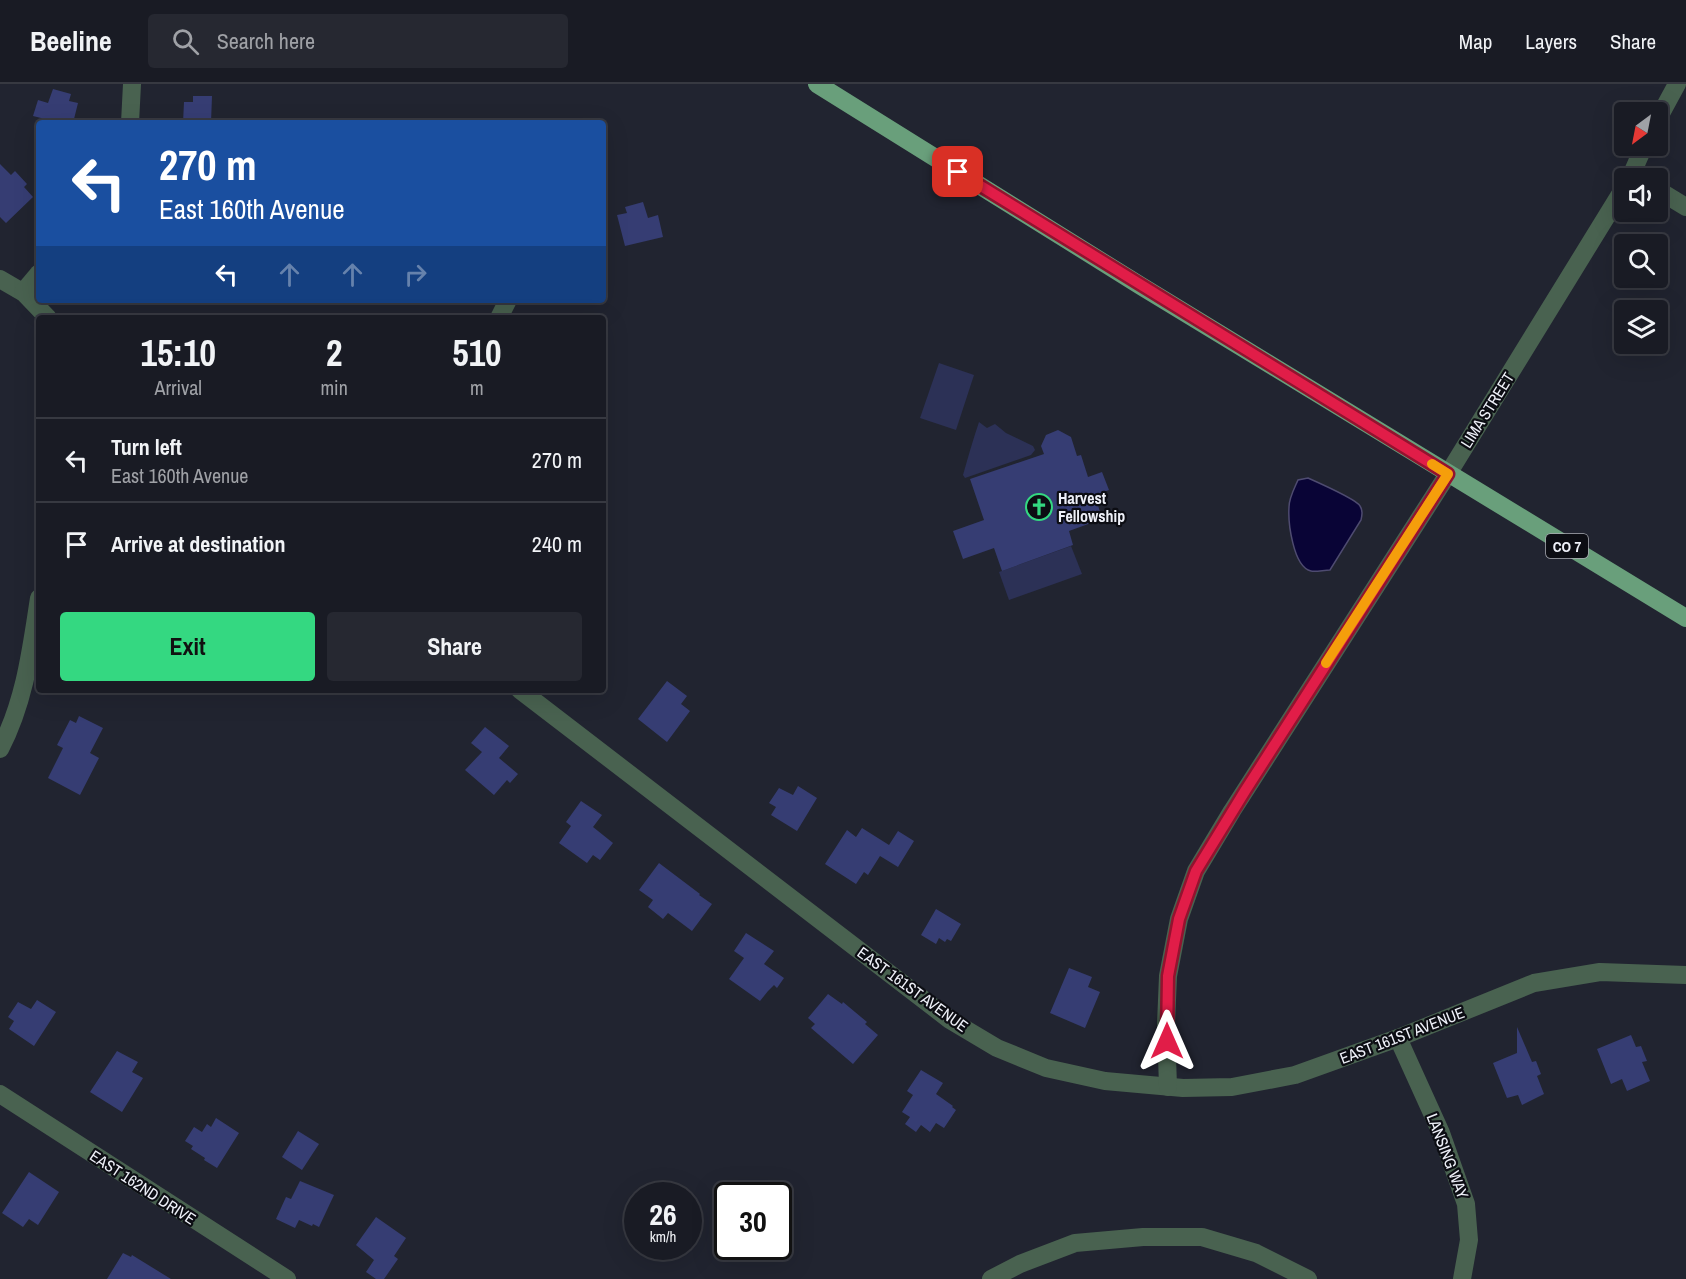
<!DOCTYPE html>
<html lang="en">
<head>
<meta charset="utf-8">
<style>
  :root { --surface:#191b24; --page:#262831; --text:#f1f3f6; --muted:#9fa1a6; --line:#373941; --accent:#34d881 }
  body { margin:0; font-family:"Archivo Narrow",sans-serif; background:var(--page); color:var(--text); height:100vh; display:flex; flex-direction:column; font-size:22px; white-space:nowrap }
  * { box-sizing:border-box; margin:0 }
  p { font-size:20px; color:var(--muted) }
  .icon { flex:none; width:33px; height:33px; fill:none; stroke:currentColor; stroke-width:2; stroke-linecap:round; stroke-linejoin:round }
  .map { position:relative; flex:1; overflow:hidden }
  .drawer { position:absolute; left:36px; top:231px; width:570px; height:378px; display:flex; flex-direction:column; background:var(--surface); border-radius:6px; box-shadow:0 6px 24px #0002,0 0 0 2px var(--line) }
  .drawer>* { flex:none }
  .guide { position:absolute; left:36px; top:36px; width:570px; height:183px; border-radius:6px; box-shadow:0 6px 24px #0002,0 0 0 2px var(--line); background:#1a4fa0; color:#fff; overflow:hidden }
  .needle { width:39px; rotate:212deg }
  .fabs { position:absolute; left:1614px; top:18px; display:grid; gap:12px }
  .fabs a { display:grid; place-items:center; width:54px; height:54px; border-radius:6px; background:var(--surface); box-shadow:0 6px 24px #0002,0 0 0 2px var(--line); font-size:30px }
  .speed { position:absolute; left:624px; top:1098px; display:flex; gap:12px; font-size:30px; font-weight:700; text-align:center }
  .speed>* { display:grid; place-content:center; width:78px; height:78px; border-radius:50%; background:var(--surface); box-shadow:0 6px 24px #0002,0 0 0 2px var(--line); line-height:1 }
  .speed small { font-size:15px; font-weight:400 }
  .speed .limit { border:3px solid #111; border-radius:9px; background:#fff; color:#111 }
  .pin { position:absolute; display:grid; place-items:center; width:51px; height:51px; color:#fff; margin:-26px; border-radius:12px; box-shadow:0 3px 9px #0006 }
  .me { position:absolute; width:66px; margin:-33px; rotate:0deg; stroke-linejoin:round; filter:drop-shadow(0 0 4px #0008) }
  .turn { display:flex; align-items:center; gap:21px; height:126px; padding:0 24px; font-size:27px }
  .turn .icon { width:78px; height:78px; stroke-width:2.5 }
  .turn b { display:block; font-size:42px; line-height:51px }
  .lanes { display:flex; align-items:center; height:57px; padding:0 24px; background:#0003; justify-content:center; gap:30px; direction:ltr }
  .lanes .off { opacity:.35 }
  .eta { display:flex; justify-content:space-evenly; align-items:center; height:102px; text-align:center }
  .eta b { font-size:36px; font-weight:700; line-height:42px }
  .cta { display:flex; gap:12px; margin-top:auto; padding:12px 24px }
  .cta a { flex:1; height:69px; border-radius:6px; background:var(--accent); color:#111; font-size:24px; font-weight:700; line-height:69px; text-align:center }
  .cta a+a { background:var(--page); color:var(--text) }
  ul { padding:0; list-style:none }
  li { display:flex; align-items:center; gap:18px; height:84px; padding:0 24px; border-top:2px solid var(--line) }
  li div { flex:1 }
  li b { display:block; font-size:22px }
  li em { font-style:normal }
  header { display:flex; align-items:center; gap:36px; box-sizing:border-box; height:84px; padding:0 30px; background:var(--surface); border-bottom:2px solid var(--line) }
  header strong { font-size:28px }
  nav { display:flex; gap:33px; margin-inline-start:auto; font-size:21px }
  .search { width:420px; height:54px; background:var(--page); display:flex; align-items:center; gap:15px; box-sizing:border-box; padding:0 21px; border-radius:6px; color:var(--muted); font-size:22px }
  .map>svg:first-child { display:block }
  .green { fill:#2c3156 }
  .water { fill:#090436; stroke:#4e4b70; stroke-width:1.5 }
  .building { fill:#363d73 }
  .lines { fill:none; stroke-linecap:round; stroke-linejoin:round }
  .minor { stroke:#496250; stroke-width:18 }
  .major { stroke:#699f7b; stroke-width:18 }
  .route-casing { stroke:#92132f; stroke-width:15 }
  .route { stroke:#e11d48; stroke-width:10 }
  .slow { stroke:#f59e0b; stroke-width:10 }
  .labels { text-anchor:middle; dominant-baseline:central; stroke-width:4.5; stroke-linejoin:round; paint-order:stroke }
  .shield { fill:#0c0d13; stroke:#aaacb3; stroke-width:1.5 }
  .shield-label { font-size:15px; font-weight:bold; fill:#eef0f8 }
  .street-label { font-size:16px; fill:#eef0f8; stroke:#0c0d13 }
  .poi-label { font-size:16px; font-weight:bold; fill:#eef0f8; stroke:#0c0d13; text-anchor:start }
</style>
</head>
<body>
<header>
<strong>Beeline</strong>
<div class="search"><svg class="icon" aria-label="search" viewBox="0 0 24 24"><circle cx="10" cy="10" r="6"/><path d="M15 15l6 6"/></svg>Search here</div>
<nav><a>Map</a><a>Layers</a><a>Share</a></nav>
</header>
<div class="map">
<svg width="1686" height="1195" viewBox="0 0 1686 1195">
  <rect width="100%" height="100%" fill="#212430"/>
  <g class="green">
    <path d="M939,279L974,291L956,346L920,334Z"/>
    <path d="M979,338L987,344L995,340L1006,349L1033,362L1035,366L1031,371L965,394L963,391C968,373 973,356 979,338Z"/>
    <path d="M1071,462L1082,490L1009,516L999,488Z"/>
  </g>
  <path class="water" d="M1308,394C1317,398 1357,416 1360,422C1363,427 1362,431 1361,436L1330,486C1324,486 1316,488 1311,487C1293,483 1288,438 1289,423C1289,414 1294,405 1298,396Z"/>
  <g class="building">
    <path d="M53,5L71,10L69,17L78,19L73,39H44L45,35L33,32L38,16L48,19Z"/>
    <path d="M193,12H212L211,39H183L184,18H193Z"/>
    <path d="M0,80L11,91L15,87L27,100L24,103L33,113L6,139L0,133Z"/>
    <path d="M643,118L648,134L658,131L663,153L625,162L617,131L627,129L625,123Z"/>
    <path d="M1058,346L1071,353L1077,372L1081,371L1088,393L1102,388L1109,406L1095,411L1102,435L1069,447L1073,461L1002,487L994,464L963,475L953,447L984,436L970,395L1044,370L1041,362L1046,351Z"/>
    <path d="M667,597L687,612L681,620L690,627L667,658L638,635Z"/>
    <path d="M79,632L103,644L90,669L99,674L80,711L48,694L63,664L57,661L70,636L76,639Z"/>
    <path d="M485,643L509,662L499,674L518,690L510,699L507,696L494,711L465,686L482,668L471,659Z"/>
    <path d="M798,702L817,714L797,747L771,731L776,723L769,719L779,704L793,711Z"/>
    <path d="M581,717L602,731L593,743L613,759L600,776L593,771L587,779L559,759L571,742L566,738Z"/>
    <path d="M862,744L889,761L898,747L914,757L898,783L880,772L868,791L864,788L856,800L825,780L847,746L856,753Z"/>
    <path d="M659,779L700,810L699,811L712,820L692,847L668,829L663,835L648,823L653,816L639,806Z"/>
    <path d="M936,825L961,840L951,857L947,855L945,858L939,854L936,860L921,851Z"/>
    <path d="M746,849L774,867L764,880L784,894L777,904L774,901L768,907L760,917L729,895L744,874L734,867Z"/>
    <path d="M1069,884L1092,893L1088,903L1100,908L1085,944L1050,929Z"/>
    <path d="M828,910L842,920L843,918L867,938L865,940L878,951L853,980L811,944L815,940L808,934Z"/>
    <path d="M37,916L56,928L34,962L9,945L14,937L8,933L18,918L31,925Z"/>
    <path d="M1517,943L1532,978L1536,977L1541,990L1537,992L1544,1010L1522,1021L1518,1011L1507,1014L1493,979L1517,969Z"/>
    <path d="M1631,951L1636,963L1641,962L1647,977L1642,978L1650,997L1627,1007L1622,995L1611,1000L1597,965Z"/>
    <path d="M117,967L138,978L132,988L143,994L122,1028L90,1008Z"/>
    <path d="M921,986L943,999L936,1010L953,1022L952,1023L956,1026L944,1044L936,1039L930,1048L921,1041L916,1048L905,1040L910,1033L902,1028L913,1011L907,1007Z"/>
    <path d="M216,1034L239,1049L217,1084L204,1076L205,1074L191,1065L193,1062L185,1057L194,1043L202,1048L207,1040L211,1043Z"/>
    <path d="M298,1047L319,1060L302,1086L282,1073Z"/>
    <path d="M29,1088L59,1108L38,1141L29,1135L23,1143L2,1129Z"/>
    <path d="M300,1097L334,1111L319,1143L313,1140L312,1142L299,1136L295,1144L276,1135L286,1113L291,1115Z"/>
    <path d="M376,1133L406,1154L394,1172L398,1175L384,1195H376L366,1188L374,1176L356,1161Z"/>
    <path d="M123,1169L131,1173L132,1171L171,1195H107Z"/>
  </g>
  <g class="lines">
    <g class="minor">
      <path d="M1658,35L1677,0"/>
      <path d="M130,39L132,0"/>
      <path d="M1630,94L1644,62"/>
      <path d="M1658,106L1686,123"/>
      <path d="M0,195L24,209L48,234"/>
      <path d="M23,208L39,189"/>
      <path d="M499,234L508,216"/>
      <path d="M520,606L950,936L997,964L1046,984L1105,997L1183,1004L1232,1003L1295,991L1398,954L1534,899L1600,888L1686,891"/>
      <path d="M0,665C25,617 31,566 39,514"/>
      <path d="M1398,954L1441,1049L1466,1120L1469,1156L1462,1195"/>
      <path d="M1168,1003L1166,940L1168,892L1179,835L1196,787L1232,727L1448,390L1624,104"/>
      <path d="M0,1010L287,1195"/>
      <path d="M991,1195L1020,1180L1075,1159L1143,1153H1202L1256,1169L1308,1195"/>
    </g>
    <path class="major" d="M817,0L1141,202L1686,534"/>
  </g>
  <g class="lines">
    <defs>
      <path id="route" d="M958,88L1448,390L1245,707L1196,787L1179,835L1168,892L1167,957"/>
    </defs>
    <use href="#route" class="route-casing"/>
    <use href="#route" class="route"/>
    <path class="slow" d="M1326,579L1448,390L1432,380"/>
  </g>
  <defs>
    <symbol id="church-ring" viewBox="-11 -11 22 22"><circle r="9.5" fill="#0c0d13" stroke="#34d881" stroke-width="1.5"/><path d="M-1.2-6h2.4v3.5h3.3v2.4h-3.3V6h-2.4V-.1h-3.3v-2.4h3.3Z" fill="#34d881"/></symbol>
  </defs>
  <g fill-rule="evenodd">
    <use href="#church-ring" x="1024" y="408" width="30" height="30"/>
  </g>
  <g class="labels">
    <rect class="shield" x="1546" y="450" width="42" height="24" rx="4.5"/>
    <g class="shield-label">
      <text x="1567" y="462">CO 7</text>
    </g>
    <g class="street-label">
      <text transform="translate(1487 326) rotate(-58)">LIMA STREET</text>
      <text transform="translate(913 905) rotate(36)">EAST 161ST AVENUE</text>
      <text transform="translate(1402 951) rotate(-21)">EAST 161ST AVENUE</text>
      <text transform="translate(1448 1072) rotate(69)">LANSING WAY</text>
      <text transform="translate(143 1103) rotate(33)">EAST 162ND DRIVE</text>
    </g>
    <g class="poi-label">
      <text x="1058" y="414">Harvest<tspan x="1058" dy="18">Fellowship</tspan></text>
    </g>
  </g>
</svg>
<div class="fabs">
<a><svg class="needle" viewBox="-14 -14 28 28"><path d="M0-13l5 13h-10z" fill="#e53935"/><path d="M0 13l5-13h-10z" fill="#9fa1a6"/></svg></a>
<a><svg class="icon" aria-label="sound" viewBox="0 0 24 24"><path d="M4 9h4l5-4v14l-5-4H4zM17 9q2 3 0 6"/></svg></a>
<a><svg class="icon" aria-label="search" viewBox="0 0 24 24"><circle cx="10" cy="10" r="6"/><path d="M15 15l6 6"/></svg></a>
<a><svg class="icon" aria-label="layers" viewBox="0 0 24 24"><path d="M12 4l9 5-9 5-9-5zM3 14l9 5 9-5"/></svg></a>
</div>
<div class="speed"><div>26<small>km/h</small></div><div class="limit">30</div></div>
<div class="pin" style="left:958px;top:88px;background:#d93025"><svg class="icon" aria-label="arrive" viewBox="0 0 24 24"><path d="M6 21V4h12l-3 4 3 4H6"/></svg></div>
<svg class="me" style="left:1167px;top:957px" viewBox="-20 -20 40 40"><path d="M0-17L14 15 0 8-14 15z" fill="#e11d48" stroke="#fff" stroke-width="4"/></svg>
<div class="guide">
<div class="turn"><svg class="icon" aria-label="left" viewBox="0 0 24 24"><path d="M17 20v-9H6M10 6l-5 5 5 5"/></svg><div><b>270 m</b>East 160th Avenue</div></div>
<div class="lanes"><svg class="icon" aria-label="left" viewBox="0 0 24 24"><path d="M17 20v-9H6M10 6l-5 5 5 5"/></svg><svg class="icon off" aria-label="ahead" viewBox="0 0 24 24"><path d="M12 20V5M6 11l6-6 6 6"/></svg><svg class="icon off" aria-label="ahead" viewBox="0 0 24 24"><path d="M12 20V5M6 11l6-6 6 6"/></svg><svg class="icon off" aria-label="right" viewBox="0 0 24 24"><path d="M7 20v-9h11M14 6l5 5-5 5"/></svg></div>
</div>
<section class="drawer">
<div class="eta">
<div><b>15:10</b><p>Arrival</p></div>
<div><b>2</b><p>min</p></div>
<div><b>510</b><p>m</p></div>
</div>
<ul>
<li><svg class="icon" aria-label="left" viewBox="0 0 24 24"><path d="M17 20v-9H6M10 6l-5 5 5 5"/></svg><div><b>Turn left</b><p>East 160th Avenue</p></div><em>270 m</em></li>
<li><svg class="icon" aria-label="arrive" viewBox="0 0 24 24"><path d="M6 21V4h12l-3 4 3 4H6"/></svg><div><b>Arrive at destination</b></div><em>240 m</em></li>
</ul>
<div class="cta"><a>Exit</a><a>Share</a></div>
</section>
</div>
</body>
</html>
